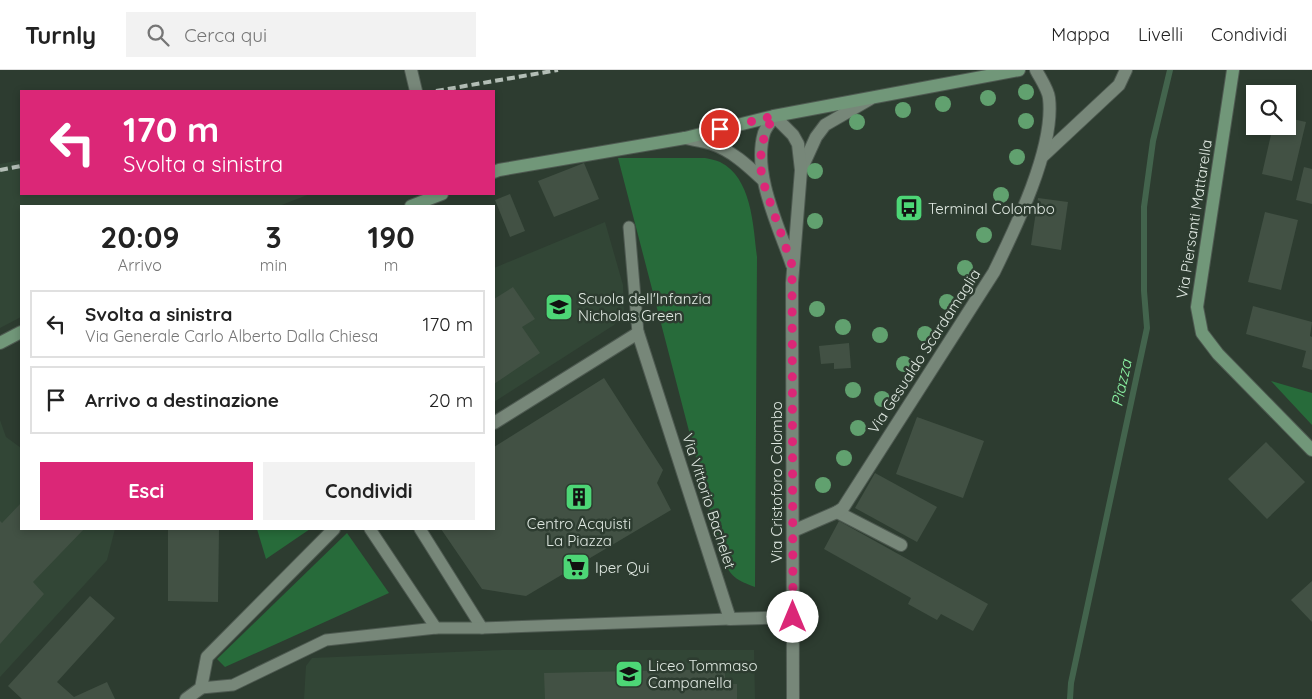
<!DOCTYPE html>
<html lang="it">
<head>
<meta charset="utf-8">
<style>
  :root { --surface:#fff; --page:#f2f2f2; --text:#222; --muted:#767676; --line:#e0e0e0; --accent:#db2777 }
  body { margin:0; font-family:Quicksand,sans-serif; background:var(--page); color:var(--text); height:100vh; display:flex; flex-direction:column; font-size:19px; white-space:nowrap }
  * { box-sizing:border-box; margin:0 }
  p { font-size:16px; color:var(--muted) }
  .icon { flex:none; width:28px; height:28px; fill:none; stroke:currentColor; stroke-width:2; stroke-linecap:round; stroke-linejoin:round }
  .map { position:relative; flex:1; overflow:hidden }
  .side { position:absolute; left:20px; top:135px; width:475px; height:325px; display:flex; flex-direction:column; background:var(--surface); border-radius:0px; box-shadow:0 2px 8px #0003 }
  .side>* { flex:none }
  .guide { position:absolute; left:20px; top:20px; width:475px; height:105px; border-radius:0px; box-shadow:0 2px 8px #0003; background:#db2777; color:#fff; overflow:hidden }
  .controls { position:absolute; left:1246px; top:15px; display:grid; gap:10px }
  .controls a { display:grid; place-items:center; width:50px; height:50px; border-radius:0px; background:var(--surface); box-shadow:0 2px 8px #0003; font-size:25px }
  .pin { position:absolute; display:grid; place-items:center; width:42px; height:42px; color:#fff; margin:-21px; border:2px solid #fff; border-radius:50%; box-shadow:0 1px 5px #0007 }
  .me { position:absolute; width:55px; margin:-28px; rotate:0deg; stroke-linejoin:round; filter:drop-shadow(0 0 4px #0008) }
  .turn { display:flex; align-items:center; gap:18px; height:105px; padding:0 20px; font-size:22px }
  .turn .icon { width:65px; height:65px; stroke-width:2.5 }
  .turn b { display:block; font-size:35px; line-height:42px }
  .eta { display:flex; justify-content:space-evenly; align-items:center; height:85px; text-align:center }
  .eta b { font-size:30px; font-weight:700; line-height:35px }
  .primary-button { display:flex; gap:10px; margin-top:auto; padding:10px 20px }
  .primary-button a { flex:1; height:58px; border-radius:0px; background:var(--accent); color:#fff; font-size:20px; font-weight:700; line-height:58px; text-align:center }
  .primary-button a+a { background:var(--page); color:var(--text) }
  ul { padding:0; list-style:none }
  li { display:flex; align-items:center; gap:15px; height:68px; margin:0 10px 8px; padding:0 10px; border:2px solid var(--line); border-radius:0px }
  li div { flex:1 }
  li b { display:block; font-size:19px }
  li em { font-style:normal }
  header { display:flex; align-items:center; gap:30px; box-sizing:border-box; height:70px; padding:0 25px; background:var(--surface); border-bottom:1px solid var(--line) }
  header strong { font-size:24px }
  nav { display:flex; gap:28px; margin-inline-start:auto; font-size:18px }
  .search { width:350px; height:45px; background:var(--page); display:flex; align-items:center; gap:12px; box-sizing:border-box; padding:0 18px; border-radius:0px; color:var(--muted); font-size:19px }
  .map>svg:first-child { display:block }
  .built { fill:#324636 }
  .green { fill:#276b3a }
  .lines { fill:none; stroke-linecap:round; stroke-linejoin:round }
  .stream { stroke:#43644d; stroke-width:6 }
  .building { fill:#425144 }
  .lane-casing { stroke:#4e5a51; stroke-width:13 }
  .street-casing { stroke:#4e5a51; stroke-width:14 }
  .secondary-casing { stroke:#4e5a51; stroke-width:14 }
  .lane { stroke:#778779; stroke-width:11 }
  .street { stroke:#778779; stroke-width:12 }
  .secondary { stroke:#719779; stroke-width:12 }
  .rail { stroke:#b3beb6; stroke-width:4; stroke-dasharray:8 4; stroke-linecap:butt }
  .tree { fill:#61a16f }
  .route { stroke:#db2777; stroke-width:9; stroke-dasharray:0 16.2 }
  .labels { text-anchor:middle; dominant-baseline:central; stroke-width:5; stroke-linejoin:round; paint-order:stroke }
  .poi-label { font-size:15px; fill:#e0e9e2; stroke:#2d3c30; text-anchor:start }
  .street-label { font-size:15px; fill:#e0e9e2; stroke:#2d3c30 }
  .water-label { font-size:16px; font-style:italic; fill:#8df6a5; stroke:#2d3c30 }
</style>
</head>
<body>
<header>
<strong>Turnly</strong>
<div class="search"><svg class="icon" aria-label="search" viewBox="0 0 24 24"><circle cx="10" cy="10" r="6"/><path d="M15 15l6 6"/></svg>Cerca qui</div>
<nav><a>Mappa</a><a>Livelli</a><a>Condividi</a></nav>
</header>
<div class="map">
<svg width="1312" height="629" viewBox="0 0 1312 629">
  <rect width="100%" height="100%" fill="#2d3c30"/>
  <g class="built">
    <path d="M21,90V124H310L279,136H21V247L0,258V94Z"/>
    <path d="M605,152L623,215L624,243L614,255L494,332V198Z"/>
    <path d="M0,350L6,367L21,378V459H115L107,490L0,607Z"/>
    <path d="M502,580H754L755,629H304L306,596L312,588Z"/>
  </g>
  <g class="green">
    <path d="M618,88H705C710,89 716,90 720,92C752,108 753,155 757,187L755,517C736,510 731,507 722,488Z"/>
    <path d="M1271,311L1312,323V355Z"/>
    <path d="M257,459H310L266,489Z"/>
    <path d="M347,463L389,523L225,597L217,589Z"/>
  </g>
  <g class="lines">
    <path class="stream" d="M1070,629L1071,613L1147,258L1144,221V137L1153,71L1170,0"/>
  </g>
  <g class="building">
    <path d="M1288,48L1306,52L1292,111L1262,104L1273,56H1288Z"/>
    <path d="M584,93L599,129L554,147L538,111Z"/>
    <path d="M1304,97L1312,99V134L1296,130Z"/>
    <path d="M510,124L525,161L510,167L495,130Z"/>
    <path d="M1038,128L1068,132L1061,180L1031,175Z"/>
    <path d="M1265,142L1298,150L1281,220L1248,212Z"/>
    <path d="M513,217L535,249L522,257L540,283L494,314V229Z"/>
    <path d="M1253,236L1312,252L1310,266L1312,267V300L1302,297L1306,281L1246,264Z"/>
    <path d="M849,273L851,298L834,299V293L821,294L819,276Z"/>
    <path d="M604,308L663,400L657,413L671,440L526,526L482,519L441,459H494V377Z"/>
    <path d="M917,347L984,371L963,428L896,404Z"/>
    <path d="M1266,372L1305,412L1267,449L1228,409Z"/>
    <path d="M875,403L937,437L917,472L855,438Z"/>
    <path d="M21,433V459H84L33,512L44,524L0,574V451L2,453Z"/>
    <path d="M839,451L988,534L973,561L941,544L937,550L908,534L911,528L824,479Z"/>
    <path d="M168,459H219L218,532L168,531Z"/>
    <path d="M1312,511V552L1291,530Z"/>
    <path d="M90,526L115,548L57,612L74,627L107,612L115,629H22L8,616Z"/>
    <path d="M725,599V614H737V629H545L544,603Z"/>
  </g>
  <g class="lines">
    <defs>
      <g id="lane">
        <path d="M629,157L638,263"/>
        <path d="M370,459L436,558"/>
        <path d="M420,459L482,558L730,549"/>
        <path d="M201,618L233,615L326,570L436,558H482"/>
      </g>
      <g id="street">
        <path d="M411,0L416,21"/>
        <path d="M685,68C694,70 704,71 712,74C732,81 747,95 762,109"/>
        <path d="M1043,86L1119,15L1126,0"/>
        <path d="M801,100L816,67L825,55L870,29"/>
        <path d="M792,195C779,157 752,103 764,63C766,57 771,52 774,46L793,65L798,74L801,100L792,213L793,629"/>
        <path d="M494,353L638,263L730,549L793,547"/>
        <path d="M837,442L901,475"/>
        <path d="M793,461L837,442L843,438L994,202C1016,157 1055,77 1049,28C1048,19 1040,8 1036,0"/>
        <path d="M186,629L201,618L207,587L334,459"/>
      </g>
      <g id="secondary">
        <path d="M1233,0L1197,237L1202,263L1218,284L1312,380"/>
        <path d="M494,102L499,100L685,68L774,46L1019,0"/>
        <path d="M411,136L442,124"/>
        <path d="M0,273L21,262"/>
      </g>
    </defs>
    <use href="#lane" class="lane-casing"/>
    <use href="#street" class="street-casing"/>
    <use href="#secondary" class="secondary-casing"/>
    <use href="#lane" class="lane"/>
    <use href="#street" class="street"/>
    <use href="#secondary" class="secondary"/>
    <g class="rail">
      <path d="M436,21L558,0"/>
      <path d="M0,100L21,96"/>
    </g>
  </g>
  <g class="tree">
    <circle cx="1026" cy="22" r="8"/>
    <circle cx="988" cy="28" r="8"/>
    <circle cx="943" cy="34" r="8"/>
    <circle cx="903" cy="40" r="8"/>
    <circle cx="1026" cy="51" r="8"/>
    <circle cx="857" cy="52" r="8"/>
    <circle cx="1017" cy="87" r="8"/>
    <circle cx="815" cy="101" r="8"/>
    <circle cx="1001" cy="125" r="8"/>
    <circle cx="815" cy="151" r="8"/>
    <circle cx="984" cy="165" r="8"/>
    <circle cx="965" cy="198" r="8"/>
    <circle cx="947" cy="232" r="8"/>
    <circle cx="817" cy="239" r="8"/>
    <circle cx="843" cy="257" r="8"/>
    <circle cx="925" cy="264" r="8"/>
    <circle cx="880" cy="265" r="8"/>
    <circle cx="904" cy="294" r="8"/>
    <circle cx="853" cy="320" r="8"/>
    <circle cx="882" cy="329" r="8"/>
    <circle cx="858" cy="358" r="8"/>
    <circle cx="844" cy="388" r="8"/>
    <circle cx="823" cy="415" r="8"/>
  </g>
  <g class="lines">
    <path class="route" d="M720,59L774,46C761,68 759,84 762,109L792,195L793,547"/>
  </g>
  <defs>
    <symbol id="bus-square" viewBox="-11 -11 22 22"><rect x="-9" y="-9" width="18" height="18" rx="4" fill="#4dd676" stroke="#2d3c30"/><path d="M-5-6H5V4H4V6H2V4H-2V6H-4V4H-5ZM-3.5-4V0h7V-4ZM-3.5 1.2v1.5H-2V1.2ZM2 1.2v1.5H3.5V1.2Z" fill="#111"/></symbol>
    <symbol id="school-square" viewBox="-11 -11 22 22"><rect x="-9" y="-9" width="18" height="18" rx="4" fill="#4dd676" stroke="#2d3c30"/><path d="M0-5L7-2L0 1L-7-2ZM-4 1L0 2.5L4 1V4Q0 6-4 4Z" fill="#111"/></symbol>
    <symbol id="building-square" viewBox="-11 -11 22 22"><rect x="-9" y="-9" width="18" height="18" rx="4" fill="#4dd676" stroke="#2d3c30"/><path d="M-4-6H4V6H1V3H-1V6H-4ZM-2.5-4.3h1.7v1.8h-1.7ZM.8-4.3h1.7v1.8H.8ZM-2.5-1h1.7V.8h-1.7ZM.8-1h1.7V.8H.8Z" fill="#111"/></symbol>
    <symbol id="supermarket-square" viewBox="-11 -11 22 22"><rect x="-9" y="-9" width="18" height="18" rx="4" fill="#4dd676" stroke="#2d3c30"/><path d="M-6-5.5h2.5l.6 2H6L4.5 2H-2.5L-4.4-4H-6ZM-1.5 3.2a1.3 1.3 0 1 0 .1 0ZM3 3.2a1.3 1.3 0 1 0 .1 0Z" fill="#111"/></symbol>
  </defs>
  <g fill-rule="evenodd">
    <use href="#bus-square" x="893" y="122" width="32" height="32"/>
    <use href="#school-square" x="543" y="221" width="32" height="32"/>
    <use href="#building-square" x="563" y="411" width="32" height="32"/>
    <use href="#supermarket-square" x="560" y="481" width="32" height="32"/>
    <use href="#school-square" x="613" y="588" width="32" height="32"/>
  </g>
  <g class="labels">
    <g class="poi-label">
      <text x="928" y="138">Terminal Colombo</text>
      <text x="578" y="228">Scuola dell'Infanzia<tspan x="578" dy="17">Nicholas Green</tspan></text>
      <text x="579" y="453" text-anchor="middle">Centro Acquisti<tspan x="579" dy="17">La Piazza</tspan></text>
      <text x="595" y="497">Iper Qui</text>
      <text x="648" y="595">Liceo Tommaso<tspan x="648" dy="17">Campanella</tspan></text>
    </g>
    <g class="street-label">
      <text transform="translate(1194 149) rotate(-81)">Via Piersanti Mattarella</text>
      <text transform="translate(924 281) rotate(-57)">Via Gesualdo Scardamaglia</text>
      <text transform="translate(776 412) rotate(-90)">Via Cristoforo Colombo</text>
      <text transform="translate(709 431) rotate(72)">Via Vittorio Bachelet</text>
    </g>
    <g class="water-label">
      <text transform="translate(1121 313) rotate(-78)">Piazza</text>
    </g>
  </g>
</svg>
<div class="controls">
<a><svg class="icon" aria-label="search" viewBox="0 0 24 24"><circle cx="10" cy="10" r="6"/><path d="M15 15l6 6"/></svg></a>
</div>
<div class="pin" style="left:720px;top:59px;background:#d93025"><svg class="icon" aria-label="arrive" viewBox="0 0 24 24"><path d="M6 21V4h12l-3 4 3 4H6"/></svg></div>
<svg class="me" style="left:793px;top:547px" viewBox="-20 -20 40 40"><circle r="19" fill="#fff"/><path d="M0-13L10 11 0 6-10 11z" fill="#db2777"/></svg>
<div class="guide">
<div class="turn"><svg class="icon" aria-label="left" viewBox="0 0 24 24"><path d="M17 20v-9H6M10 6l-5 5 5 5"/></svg><div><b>170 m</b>Svolta a sinistra</div></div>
</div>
<section class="side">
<div class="eta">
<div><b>20:09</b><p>Arrivo</p></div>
<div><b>3</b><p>min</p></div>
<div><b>190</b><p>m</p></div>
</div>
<ul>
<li><svg class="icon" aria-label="left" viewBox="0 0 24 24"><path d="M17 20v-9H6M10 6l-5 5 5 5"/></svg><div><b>Svolta a sinistra</b><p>Via Generale Carlo Alberto Dalla Chiesa</p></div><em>170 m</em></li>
<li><svg class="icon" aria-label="arrive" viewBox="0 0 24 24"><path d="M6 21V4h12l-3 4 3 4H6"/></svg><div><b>Arrivo a destinazione</b></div><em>20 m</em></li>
</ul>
<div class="primary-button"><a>Esci</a><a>Condividi</a></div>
</section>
</div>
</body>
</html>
